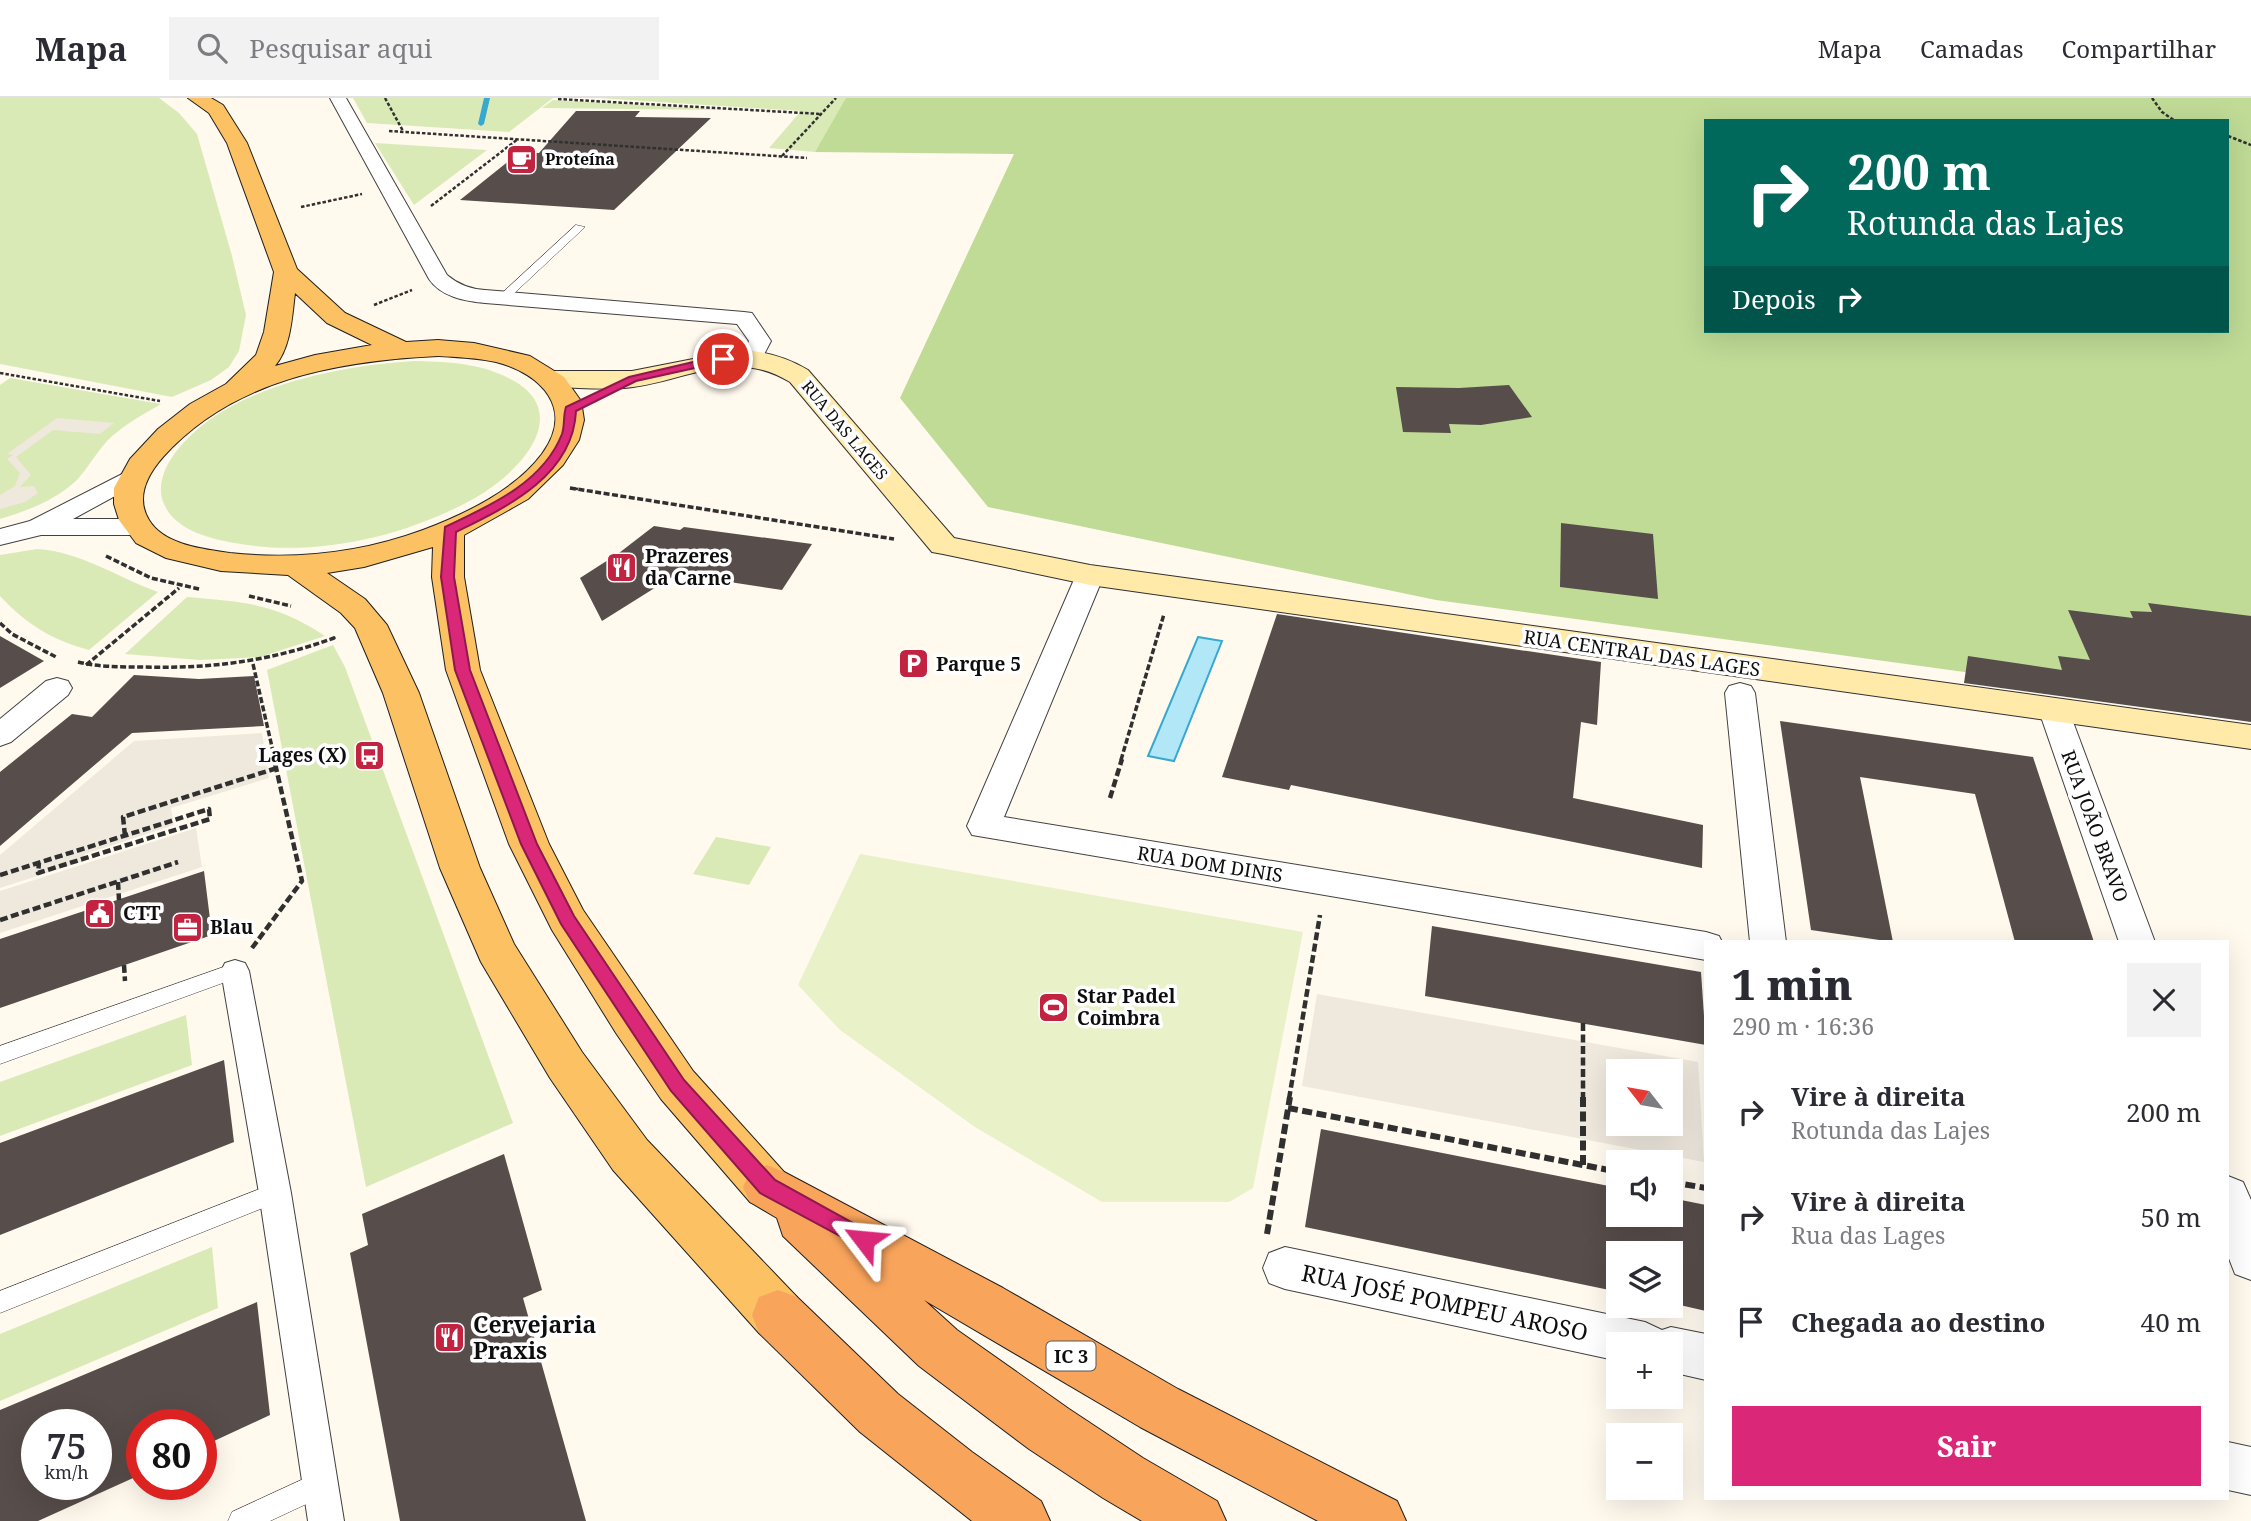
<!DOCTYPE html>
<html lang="pt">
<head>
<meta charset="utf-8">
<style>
  :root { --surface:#fff; --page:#f2f2f3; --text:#2b2b33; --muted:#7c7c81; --line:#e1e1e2; --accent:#db2777 }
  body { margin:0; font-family:"Noto Serif",serif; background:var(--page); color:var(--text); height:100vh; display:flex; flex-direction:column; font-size:26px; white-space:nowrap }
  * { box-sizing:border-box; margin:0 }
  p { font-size:23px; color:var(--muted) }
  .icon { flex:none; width:38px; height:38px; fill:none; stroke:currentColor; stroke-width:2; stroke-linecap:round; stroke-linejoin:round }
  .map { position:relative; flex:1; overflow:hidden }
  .panel { position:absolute; left:1704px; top:842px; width:525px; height:560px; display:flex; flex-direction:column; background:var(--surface); border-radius:0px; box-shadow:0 7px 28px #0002 }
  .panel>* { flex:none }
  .banner { position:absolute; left:1704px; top:21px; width:525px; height:214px; border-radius:0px; box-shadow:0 7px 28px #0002; background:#00695c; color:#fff; overflow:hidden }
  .needle { width:46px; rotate:301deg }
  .tools { position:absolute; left:1606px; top:961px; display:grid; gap:14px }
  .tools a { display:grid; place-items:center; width:77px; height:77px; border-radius:0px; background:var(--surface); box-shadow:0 7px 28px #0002; font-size:35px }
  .speed { position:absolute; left:21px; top:1311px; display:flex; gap:14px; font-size:35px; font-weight:700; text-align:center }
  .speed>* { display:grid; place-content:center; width:91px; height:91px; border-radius:50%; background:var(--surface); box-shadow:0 7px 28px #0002; line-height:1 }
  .speed small { font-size:18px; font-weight:400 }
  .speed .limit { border:10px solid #d22; background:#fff; color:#111 }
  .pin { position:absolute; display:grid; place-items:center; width:60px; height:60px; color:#fff; margin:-30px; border:4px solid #fff; border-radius:50%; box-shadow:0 2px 7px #0007 }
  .me { position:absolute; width:77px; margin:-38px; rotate:299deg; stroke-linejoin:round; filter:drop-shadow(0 0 5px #0008) }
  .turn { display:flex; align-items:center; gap:24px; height:147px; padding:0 28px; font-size:32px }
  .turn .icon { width:91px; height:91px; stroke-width:2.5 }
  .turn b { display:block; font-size:49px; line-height:60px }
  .then { display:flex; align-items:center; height:66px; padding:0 28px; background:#0003; gap:14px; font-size:26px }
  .round { display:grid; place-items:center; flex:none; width:74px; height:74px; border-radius:0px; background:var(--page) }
  .overview { display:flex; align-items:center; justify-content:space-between; height:119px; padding:0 28px }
  h1 { font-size:42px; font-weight:800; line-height:52px }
  .primary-button { display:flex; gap:14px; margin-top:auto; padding:14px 28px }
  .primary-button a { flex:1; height:80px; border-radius:0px; background:var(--accent); color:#fff; font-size:28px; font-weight:800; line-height:80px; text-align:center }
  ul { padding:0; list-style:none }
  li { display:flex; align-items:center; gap:21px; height:105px; padding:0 28px }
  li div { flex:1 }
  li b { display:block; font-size:26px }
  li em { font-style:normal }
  header { display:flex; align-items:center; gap:42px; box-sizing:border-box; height:98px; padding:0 35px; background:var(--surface); border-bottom:2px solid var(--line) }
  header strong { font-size:33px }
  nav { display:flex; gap:38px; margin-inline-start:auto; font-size:24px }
  .search { width:490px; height:63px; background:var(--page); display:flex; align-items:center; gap:18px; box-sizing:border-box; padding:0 24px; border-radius:0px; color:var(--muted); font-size:26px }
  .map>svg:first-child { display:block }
  .green { fill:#d9eab7 }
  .forest { fill:#bfdb96; fill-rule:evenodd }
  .pitch { fill:#e9f1c9 }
  .plaza { fill:#efe8dd; fill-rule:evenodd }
  .water { fill:#b2e7f7; stroke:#37a8d0; stroke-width:2 }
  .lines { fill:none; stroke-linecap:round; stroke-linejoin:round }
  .stream { fill:#37a8d0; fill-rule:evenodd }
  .building { fill:#574d4a; fill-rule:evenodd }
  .service-casing { stroke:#414141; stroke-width:1 }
  .pedestrian-casing { stroke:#414141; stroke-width:2 }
  .minor-casing { stroke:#414141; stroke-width:2 }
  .secondary-casing { stroke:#303030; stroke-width:2 }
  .primary-casing { stroke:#1f1f1f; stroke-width:2 }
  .trunk-casing { stroke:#1f1f1f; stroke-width:2 }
  .path-far3 { stroke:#303030; stroke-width:2.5; stroke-dasharray:3.5 2; stroke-linecap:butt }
  .path-far2 { stroke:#303030; stroke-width:3.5; stroke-dasharray:6 2.5; stroke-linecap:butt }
  .path-far1 { stroke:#303030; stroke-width:4.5; stroke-dasharray:8 3.5; stroke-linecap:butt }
  .path { stroke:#303030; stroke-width:6; stroke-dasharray:10 4.5; stroke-linecap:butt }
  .service { fill:#fff; fill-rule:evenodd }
  .pedestrian { fill:#fff; fill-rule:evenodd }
  .minor { fill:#fff; fill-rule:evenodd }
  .secondary { fill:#ffeaa9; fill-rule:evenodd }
  .primary { fill:#fbc162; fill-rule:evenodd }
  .trunk { fill:#f9a45b; fill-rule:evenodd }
  .route { fill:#db2777; stroke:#8e194d; stroke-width:2 }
  .labels { text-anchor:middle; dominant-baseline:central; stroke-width:7; stroke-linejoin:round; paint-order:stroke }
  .far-poi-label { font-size:16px; font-weight:bold; fill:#0e0e0e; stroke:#fff; text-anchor:start }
  .far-street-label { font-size:16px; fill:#0e0e0e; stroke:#fff }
  .shield { fill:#fff; stroke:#565656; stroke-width:2 }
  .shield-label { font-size:18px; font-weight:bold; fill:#0e0e0e }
  .poi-label { font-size:19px; font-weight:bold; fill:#0e0e0e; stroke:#fff; text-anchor:start }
  .street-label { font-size:19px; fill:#0e0e0e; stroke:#fff }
  .near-street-label { font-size:23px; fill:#0e0e0e; stroke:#fff }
  .near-poi-label { font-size:23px; font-weight:bold; fill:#0e0e0e; stroke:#fff; text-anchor:start }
</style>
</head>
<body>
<header>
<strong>Mapa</strong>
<div class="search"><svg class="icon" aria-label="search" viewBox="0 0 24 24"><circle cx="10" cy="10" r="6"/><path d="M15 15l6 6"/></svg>Pesquisar aqui</div>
<nav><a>Mapa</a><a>Camadas</a><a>Compartilhar</a></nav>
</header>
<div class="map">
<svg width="2251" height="1423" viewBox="0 0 2251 1423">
  <rect width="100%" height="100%" fill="#fff9ee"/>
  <g class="green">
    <path d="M0,0H159L179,15L197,36L232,158L246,217L239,253L229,269L211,282L172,299L0,266Z"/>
    <path d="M353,0H553L509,34L367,25Z"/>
    <path d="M598,0H850L815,54L769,50L801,13Z"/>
    <path d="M553,2L726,12L542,10Z"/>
    <path d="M375,45L487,52L414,107Z"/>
    <path d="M414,263C442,264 471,264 497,275C580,306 526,371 475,400C405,439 314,460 235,445C210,441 175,432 164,406C157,391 163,373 171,361C218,290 336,268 414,263Z"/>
    <path d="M10,280L161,306C142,317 122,328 107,343C96,355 88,370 77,382C56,402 27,413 0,421V287Z"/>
    <path d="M37,451C82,454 116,479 158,494L89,552C52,542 26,526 0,498V457Z"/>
    <path d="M187,499C244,504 276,505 325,538L260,559L200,562L125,556Z"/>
    <path d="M333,547L345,569L513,1025L366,1089L267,572Z"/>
    <path d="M716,739L771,749L749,787L693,776Z"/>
    <path d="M186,917L192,967L0,1038V984Z"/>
    <path d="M212,1149L218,1210L0,1303V1236Z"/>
  </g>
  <path class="forest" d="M846,0H2251V613L1436,502L988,409L900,300L1014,56L815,54ZM1706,23H2228V233H1706Z"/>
  <path class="pitch" d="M860,756L1303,834L1253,1090L1229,1104H1102L975,1029L840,932L798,887Z"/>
  <g class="plaza">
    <path d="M57,320L114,325L100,336L53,332L16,359L31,377L20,389L34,388L38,395L25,404L0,411V397L15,388L20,375L7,361L13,357L7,356Z"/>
    <path d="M262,635L269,680L171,710L174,727L85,756L84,763L0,790V757L134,643Z"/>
    <path d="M196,730L202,769L0,835V793Z"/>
    <path d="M1317,896L1698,964L1704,1064L1302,988ZM1619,973H1671V1026H1619Z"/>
  </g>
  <path class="water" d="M1198,539L1222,543L1174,663L1148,658Z"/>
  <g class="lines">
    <path class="stream" d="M484,0H490L484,26L481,28L478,26Z"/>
  </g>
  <g class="building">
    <path d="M576,13H640L635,19L711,20L614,112L460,102L520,54L539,55Z"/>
    <path d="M1509,287L1532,319L1481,327L1449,326L1451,335L1403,334L1396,289L1459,290Z"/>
    <path d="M1561,425L1653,436L1658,501L1560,489Z"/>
    <path d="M654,428L680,432L684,429L812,446L782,492L677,476L602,523L580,480L619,455Z"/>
    <path d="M2148,505L2251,518V624L1964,585L1968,558L2062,572L2058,558L2090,562L2068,512L2133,520L2130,513L2152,514Z"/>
    <path d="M1277,516L1601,564L1597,627L1581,624L1573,700L1703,727L1702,770L1291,687L1289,692L1222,679Z"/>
    <path d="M0,538L44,563L0,590Z"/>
    <path d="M134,577L199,581L254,578L264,628L132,635L0,748V674L72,616L92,619Z"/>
    <path d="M1780,623L2033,659L2094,844H2015L1975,696L1860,679L1893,844L1811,832Z"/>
    <path d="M204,773L212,837L0,910V841Z"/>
    <path d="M1432,828L1701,874L1706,947L1425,898Z"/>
    <path d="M224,962L234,1044L0,1137V1045Z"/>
    <path d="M1321,1031L1619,1090V1116H1671V1100L1706,1107V1213L1671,1205V1155H1619V1194L1305,1129Z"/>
    <path d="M504,1056L542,1192L523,1200L586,1423H400L350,1155L368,1147L362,1116Z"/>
    <path d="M257,1204L270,1317L201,1349V1326H142V1376L38,1423H0V1312ZM37,1326H96V1386H37Z"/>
  </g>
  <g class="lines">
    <defs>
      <g id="service">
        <path d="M576,127L585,129L507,202H499V198Z"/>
        <path d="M235,865L242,868L245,873L242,878L0,966V948Z"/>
        <path d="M275,1085L283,1088L286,1095L283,1102L0,1215V1193Z"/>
        <path d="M321,1373L330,1377L334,1386L330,1395L270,1423H228L232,1414Z"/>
      </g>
      <path id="pedestrian" d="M235,862L245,865L249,873L291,1095L344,1423H308L259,1095L221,873L225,865Z"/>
      <g id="minor">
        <path d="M330,0H346L447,177C459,187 471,191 485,192L744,214L752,215L771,243L760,264H744L741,259L749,243L737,226L485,205C465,203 441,199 429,181Z"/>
        <path d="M130,372L139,375L143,380L139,385L73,421H138L147,423L151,429L147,435L138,437H41L0,447V431L30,423Z"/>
        <path d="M1090,469L1100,471L1104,477L1004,719L1706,834L1719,838L1722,844H1706V862L972,737L967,728L1076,477L1080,471Z"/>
        <path d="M57,580L68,583L72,590L68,597L11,644L0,648V621L46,583Z"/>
        <path d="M1740,585L1751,588L1755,595L1786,844H1750L1725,595L1729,588Z"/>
        <path d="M2054,603L2065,606L2069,613L2155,844H2119L2039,613L2043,606Z"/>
        <path d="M2228,1078L2243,1084L2251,1102V1182L2235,1176L2228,1158Z"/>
        <path d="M1285,1149L1645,1224L1662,1232L1671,1229L1706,1236V1282L1671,1274V1246H1619V1263L1285,1191L1269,1185L1263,1170L1269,1155Z"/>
        <path d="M2228,1344L2251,1349V1397L2228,1392Z"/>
      </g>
      <path id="secondary" d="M739,252C765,253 786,259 808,272L954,440L1090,467L2251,627V651L1090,487L943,456L932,454L790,284C734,250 690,281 633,289C606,293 578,289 551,289L542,287L538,281L542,275L551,273H632Z"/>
      <path id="primary" d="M188,0H211L223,7L247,45L297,171L345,215L406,244L438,242L474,245L530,258L564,279L581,303L584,322L579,342L563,367L528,401L464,437V479L480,572L549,746L583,812L693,973L784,1074L791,1089L784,1104L767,1111L750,1104L661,1001L616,935L552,832L509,746L446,572L432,479L433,449L364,469L327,475L365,501L387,527L419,595L480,770L514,846L582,954L647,1042L797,1199L804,1217L797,1235L778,1242L759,1235L613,1072L550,980L481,864L440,770L383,595L355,530L341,515L288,477L221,473L166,460L136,445L119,422L114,406V390L130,361L158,331L190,306L226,286L256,257L264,234L274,174L227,45L209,15ZM295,195L327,225L372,247L315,257L275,268C291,249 292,219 295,195ZM438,258C457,259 477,260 496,264C542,276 575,311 542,356C514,393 465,416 423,432C361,455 295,462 230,455C203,451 164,447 149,422C135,399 148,376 163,359C233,281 338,263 438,258Z"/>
      <g id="trunk">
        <path d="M767,1067L784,1074L1003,1190L1178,1291L1397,1403L1406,1423H1318L1140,1329L924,1202L957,1232L1069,1311L1143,1360L1217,1403L1226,1423H1142L1103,1400L1029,1351L919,1268L783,1138L777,1120L750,1104L743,1089L750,1074Z"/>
        <path d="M778,1192L797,1199L898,1296L972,1354L1041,1403L1050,1423H972L860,1334L759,1235L752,1217L759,1199Z"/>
      </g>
    </defs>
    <use href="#service" class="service-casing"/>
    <use href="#pedestrian" class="pedestrian-casing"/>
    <use href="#minor" class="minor-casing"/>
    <use href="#secondary" class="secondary-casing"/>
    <use href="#primary" class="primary-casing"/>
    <use href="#trunk" class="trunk-casing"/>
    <g class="path-far3">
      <path d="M385,0L403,33"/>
      <path d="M2152,0L2162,14L2175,23"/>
      <path d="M558,1L821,16"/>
      <path d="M389,33L807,60"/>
      <path d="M2228,38L2251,47"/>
      <path d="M782,58L836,0"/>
      <path d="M431,108L518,41"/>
      <path d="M301,109L362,96"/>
      <path d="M374,207L412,192"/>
      <path d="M0,275L160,303"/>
      <path d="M570,390L578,391"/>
    </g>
    <g class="path-far2">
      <path d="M570,390L894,441"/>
      <path d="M106,458L151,480L199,491"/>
      <path d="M249,498L291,508"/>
      <path d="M0,525L12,536L56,559"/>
      <path d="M78,564C99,569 121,569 143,569C210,571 271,563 334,540L331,538"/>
      <path d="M253,566L275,662"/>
      <path d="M86,567L179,490"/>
      <path d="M1121,662L1164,516"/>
    </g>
    <g class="path-far1">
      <path d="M1110,700L1122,661"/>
      <path d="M125,738L123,719L277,670"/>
      <path d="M0,777L209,711L210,721L38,775L39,765"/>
      <path d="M118,784L119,802"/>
      <path d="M0,822L178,764"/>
      <path d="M252,850L302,783L274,661"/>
      <path d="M124,867L125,883"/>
      <path d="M1583,925V1001"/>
      <path d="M1289,1001L1320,817"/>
    </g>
    <g class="path">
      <path d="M1583,999V1067"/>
      <path d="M1288,1010L1619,1074"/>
      <path d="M1671,1084L1706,1090"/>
      <path d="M1267,1136L1290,999"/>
    </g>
    <use href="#service" class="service"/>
    <use href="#pedestrian" class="pedestrian"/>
    <use href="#minor" class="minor"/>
    <use href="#secondary" class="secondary"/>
    <use href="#primary" class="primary"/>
    <use href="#trunk" class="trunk"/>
  </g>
  <path class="route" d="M723,257L727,258V263L636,283L576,313C573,378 507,409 456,434L454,479L470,572L537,746L574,818L684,982L775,1082L871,1135L874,1142L871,1148L864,1151L760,1095L671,993L561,826L521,746L455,572L441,479L445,429C489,408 543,385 562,336C565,327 563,318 566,309L629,279Z"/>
  <defs>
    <symbol id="cafe-square" viewBox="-11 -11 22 22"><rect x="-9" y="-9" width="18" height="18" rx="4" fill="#c12340" stroke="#fff"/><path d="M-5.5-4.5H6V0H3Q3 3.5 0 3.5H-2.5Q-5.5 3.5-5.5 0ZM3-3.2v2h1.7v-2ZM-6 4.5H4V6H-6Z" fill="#fff"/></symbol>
    <symbol id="restaurant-square" viewBox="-11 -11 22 22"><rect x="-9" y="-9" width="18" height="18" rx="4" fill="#c12340" stroke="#fff"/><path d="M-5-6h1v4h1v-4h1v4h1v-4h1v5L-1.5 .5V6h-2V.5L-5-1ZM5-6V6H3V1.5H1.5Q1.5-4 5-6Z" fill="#fff"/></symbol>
    <symbol id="parking-square" viewBox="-11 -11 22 22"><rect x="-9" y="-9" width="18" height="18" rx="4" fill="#c12340" stroke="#fff"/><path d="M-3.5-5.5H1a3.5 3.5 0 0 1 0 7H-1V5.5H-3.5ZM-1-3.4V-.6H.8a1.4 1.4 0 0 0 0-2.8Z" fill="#fff"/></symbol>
    <symbol id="bus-square" viewBox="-11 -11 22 22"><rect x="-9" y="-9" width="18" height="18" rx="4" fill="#c12340" stroke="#fff"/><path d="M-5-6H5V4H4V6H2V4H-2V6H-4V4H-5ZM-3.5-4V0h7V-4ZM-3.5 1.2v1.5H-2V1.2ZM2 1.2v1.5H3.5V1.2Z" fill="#fff"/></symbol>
    <symbol id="civic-square" viewBox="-11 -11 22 22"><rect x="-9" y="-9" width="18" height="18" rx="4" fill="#c12340" stroke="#fff"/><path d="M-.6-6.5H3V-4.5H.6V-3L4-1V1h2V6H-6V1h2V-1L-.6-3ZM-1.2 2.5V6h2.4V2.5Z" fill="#fff"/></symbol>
    <symbol id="office-square" viewBox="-11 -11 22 22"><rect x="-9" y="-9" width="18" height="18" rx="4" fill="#c12340" stroke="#fff"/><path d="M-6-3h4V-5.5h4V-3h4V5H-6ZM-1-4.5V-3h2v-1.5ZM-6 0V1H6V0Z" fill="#fff"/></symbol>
    <symbol id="stadium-square" viewBox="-11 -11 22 22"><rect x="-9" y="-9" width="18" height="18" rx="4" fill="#c12340" stroke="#fff"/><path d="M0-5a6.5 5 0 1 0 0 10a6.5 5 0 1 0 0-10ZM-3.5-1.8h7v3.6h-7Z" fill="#fff"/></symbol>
  </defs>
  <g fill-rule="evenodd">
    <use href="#cafe-square" x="504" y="44" width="35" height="35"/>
    <use href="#restaurant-square" x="604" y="452" width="35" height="35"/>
    <use href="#parking-square" x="896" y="548" width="35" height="35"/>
    <use href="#bus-square" x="352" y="640" width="35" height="35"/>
    <use href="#civic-square" x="82" y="798" width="35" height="35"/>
    <use href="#office-square" x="170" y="812" width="35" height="35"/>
    <use href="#stadium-square" x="1036" y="892" width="35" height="35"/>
    <use href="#restaurant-square" x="432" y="1222" width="35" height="35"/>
  </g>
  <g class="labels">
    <g class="far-poi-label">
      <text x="545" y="61">Proteína</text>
    </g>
    <g class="far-street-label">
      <text transform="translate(845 332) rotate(50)">RUA DAS LAGES</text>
    </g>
    <rect class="shield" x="1046.5" y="1243.5" width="49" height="29" rx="5"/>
    <g class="shield-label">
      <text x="1071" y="1258">IC 3</text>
    </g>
    <g class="poi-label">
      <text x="645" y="458">Prazeres<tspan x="645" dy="22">da Carne</tspan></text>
      <text x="936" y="566">Parque 5</text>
      <text x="347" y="657" text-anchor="end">Lages (X)</text>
      <text x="123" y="815">CTT</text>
      <text x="210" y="829">Blau</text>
      <text x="1077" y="898">Star Padel<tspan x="1077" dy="22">Coimbra</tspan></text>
    </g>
    <g class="street-label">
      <text transform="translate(1642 555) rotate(8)">RUA CENTRAL DAS LAGES</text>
      <text transform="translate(2095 728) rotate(70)">RUA JOÃO BRAVO</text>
      <text transform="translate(1210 766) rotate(9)">RUA DOM DINIS</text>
    </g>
    <g class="near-street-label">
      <text transform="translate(1445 1204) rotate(12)">RUA JOSÉ POMPEU AROSO</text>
    </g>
    <g class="near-poi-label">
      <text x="473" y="1226">Cervejaria<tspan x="473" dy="26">Praxis</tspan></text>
    </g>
  </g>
</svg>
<div class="tools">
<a><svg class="needle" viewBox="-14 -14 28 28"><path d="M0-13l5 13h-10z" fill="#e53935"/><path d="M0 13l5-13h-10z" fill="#7c7c81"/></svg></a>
<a><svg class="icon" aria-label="sound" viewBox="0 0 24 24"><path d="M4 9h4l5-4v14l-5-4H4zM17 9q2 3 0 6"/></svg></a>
<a><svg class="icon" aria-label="layers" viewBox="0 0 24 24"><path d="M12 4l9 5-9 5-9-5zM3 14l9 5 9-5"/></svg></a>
<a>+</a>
<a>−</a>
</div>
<div class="speed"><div>75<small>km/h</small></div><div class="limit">80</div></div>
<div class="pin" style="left:723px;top:261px;background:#d93025"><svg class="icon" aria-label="arrive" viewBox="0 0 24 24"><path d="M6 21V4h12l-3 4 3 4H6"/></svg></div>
<svg class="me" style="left:864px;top:1142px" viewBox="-20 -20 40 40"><path d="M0-17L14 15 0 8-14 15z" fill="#db2777" stroke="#fff" stroke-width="4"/></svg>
<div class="banner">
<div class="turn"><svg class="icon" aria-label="right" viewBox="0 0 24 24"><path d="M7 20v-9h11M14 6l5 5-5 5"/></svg><div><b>200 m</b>Rotunda das Lajes</div></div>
<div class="then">Depois<svg class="icon" aria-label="right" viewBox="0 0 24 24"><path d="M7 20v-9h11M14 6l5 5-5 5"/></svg></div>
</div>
<section class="panel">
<div class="overview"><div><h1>1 min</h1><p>290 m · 16:36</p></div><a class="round"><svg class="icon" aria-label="close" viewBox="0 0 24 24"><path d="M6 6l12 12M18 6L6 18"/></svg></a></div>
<ul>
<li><svg class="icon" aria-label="right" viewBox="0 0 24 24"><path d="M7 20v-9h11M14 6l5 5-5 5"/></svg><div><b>Vire à direita</b><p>Rotunda das Lajes</p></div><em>200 m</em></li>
<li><svg class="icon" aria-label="right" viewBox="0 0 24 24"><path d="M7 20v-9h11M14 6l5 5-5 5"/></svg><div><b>Vire à direita</b><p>Rua das Lages</p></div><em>50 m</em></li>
<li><svg class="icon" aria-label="arrive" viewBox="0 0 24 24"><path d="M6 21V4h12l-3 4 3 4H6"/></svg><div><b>Chegada ao destino</b></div><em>40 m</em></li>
</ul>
<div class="primary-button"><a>Sair</a></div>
</section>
</div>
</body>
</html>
